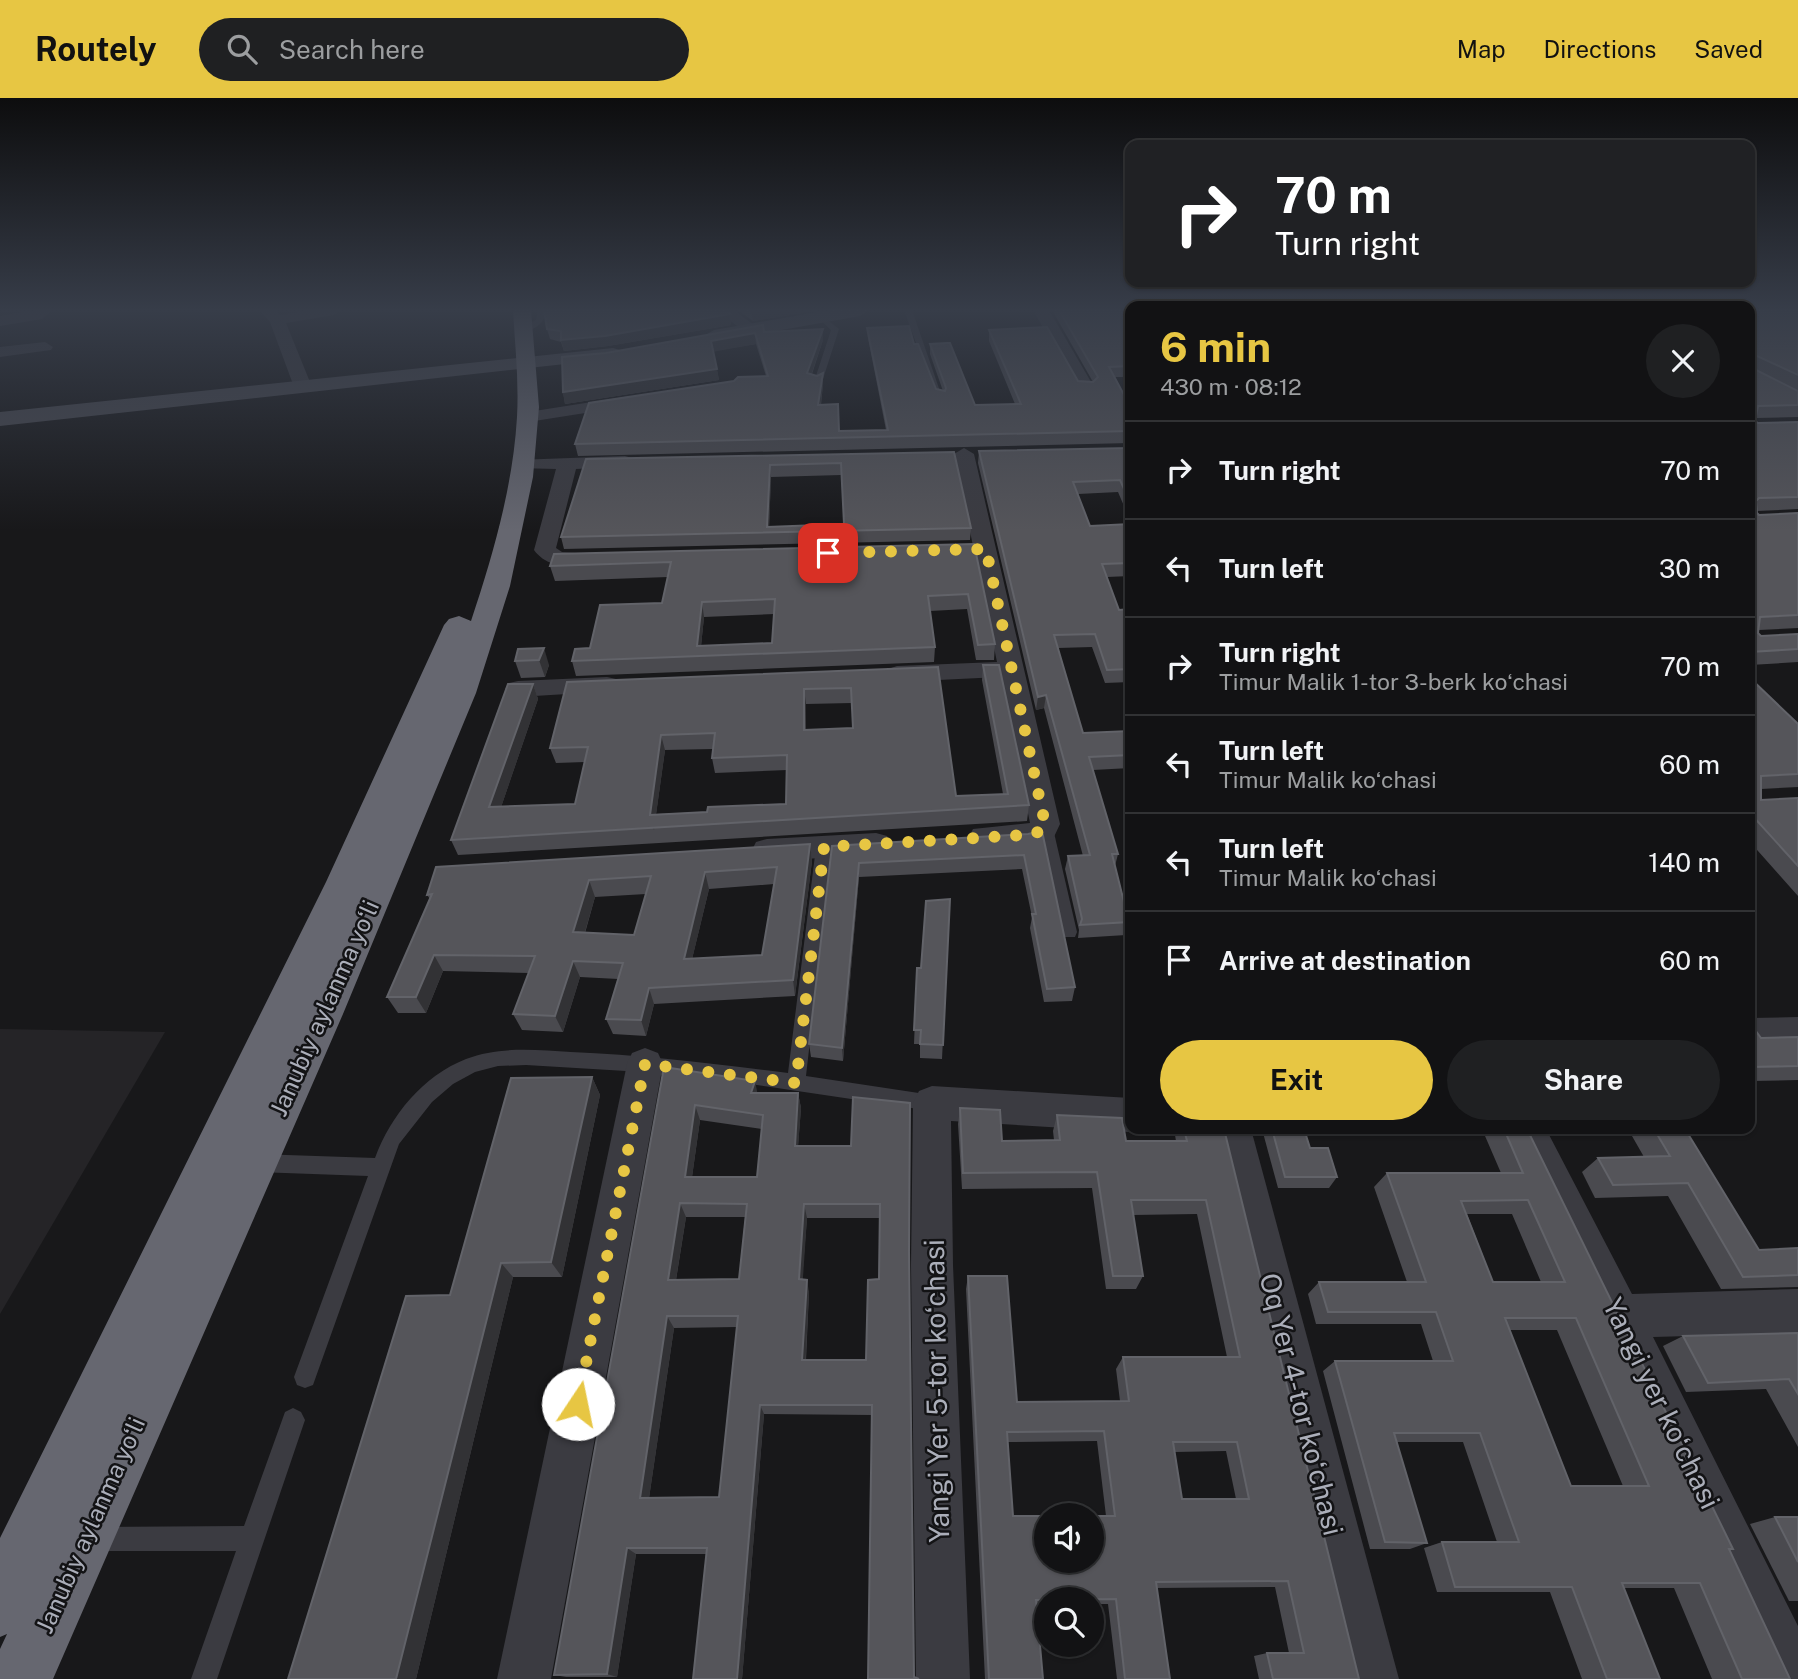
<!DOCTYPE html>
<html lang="en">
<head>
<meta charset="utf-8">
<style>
  :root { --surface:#121214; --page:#1f2022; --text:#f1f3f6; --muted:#9c9ea0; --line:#313234; --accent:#e7c643 }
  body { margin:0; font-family:"Public Sans",sans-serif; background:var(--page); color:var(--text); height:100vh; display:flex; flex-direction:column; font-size:26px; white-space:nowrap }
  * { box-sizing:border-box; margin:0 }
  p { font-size:23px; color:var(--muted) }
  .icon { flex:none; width:38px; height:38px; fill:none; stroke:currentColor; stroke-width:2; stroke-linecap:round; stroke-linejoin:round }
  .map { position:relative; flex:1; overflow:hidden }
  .side { position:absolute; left:1125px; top:203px; width:630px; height:833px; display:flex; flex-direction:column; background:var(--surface); border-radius:14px; box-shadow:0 2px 5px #0004,0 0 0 2px var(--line) }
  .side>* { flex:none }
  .hud { position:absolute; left:1125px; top:42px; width:630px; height:147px; border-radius:14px; box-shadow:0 2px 5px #0004,0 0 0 2px var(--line); background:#202124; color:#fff; overflow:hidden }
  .tools { position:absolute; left:1034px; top:1405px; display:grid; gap:14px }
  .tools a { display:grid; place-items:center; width:70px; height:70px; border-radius:50%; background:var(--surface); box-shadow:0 2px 5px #0004,0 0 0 2px var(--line); font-size:35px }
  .pin { position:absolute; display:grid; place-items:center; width:60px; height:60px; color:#fff; margin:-30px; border-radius:14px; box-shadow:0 4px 10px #0006 }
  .me { position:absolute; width:77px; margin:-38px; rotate:11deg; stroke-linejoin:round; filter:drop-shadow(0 0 5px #0008) }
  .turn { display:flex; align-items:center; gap:24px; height:147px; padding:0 35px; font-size:32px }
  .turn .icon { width:91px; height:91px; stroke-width:2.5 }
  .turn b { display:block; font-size:49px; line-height:60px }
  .round { display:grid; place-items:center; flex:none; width:74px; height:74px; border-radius:37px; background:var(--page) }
  .summary { display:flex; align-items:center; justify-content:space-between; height:119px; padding:0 35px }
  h1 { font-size:42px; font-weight:700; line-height:52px; color:var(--accent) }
  .action { display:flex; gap:14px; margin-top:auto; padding:14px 35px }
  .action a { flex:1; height:80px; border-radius:42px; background:var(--accent); color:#111; font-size:28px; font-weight:700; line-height:80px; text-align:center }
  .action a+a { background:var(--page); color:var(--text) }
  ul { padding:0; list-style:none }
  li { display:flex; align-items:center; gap:21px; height:98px; padding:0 35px; border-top:2px solid var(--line) }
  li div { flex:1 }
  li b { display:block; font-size:26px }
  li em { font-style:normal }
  header { display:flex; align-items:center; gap:42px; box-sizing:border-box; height:98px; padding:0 35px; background:var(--accent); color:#111 }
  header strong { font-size:33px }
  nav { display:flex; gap:38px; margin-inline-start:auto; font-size:24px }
  .search { width:490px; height:63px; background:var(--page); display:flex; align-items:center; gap:18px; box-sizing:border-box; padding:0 24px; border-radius:38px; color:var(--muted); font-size:26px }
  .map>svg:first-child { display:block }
  .built { fill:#252427 }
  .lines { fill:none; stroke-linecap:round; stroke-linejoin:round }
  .lane { fill:#3b3b41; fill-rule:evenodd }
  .street { fill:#3b3b41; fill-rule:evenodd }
  .secondary { fill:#47484f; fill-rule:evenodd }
  .highway { fill:#666770; fill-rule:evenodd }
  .wall { fill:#4a4a4f; fill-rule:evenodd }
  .shaded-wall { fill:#323235 }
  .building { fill:#55555a; stroke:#626369; stroke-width:2; fill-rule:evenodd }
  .route { stroke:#e7c643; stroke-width:12; stroke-dasharray:0 21.6 }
  .labels { text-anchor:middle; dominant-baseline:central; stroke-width:5; stroke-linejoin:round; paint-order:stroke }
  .street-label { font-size:24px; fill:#abaeb9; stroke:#131315 }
  .near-street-label { font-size:28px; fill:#abaeb9; stroke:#131315 }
</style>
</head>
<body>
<header>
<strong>Routely</strong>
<div class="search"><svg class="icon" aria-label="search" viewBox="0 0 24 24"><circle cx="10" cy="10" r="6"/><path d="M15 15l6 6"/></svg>Search here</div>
<nav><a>Map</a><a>Directions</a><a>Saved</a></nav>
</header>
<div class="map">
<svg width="1798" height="1581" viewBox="0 0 1798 1581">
  <rect width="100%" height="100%" fill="#18181a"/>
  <path class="built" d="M0,931L165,934L0,1216Z"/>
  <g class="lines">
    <g class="lane">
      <path d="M538,212H546C545,226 534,233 521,233V229L536,222Z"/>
      <path d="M904,212H912L943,302L936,300Z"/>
      <path d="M821,217L839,231L822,284L818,287L814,284L831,232L817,219Z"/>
      <path d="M1045,721L1052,726L1077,834L1075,839H1063L1061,834L1038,726Z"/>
      <path d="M824,743L832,749L806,978L932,997L939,999L941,1005L939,1011L932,1013L757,987L626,973L526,967L498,968L475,974L453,986L432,1004L399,1046L313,1287L305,1290L297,1287L294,1279L368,1078L257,1074L250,1072L247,1065L250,1058L257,1056L375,1060C391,1017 423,978 466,961C500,948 536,952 571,954C644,957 716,966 788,975L816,749Z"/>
      <path d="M293,1310L301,1314L305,1322L217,1581H191L236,1453H93L84,1450L81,1441L84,1432L93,1429L244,1428L285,1314Z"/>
    </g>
    <g class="street">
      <path d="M35,212H52L42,221L0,228V218Z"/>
      <path d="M259,212H276L280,217L309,212H342L334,217L286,225L312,289L309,293H297L294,289L270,224Z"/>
      <path d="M716,212H734L759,231L751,236L745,234Z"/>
      <path d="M1033,212H1049L1094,289L1091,293H1079Z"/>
      <path d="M45,244L53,249L51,252L0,259V249Z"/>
      <path d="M630,298L639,303L636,307L528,324L519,319L528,314Z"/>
      <path d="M964,350L974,356L1060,726L1053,741C1029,748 997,754 973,747L969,739L973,731L1030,725L1000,579L897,584L888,581L884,576L888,571L897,568L997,564L954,356Z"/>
      <path d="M625,358L632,360L635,364L632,368L576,371L556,450L562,454L603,457L606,462L603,467C581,472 548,472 534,452L556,371L516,370L513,366L516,362Z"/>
      <path d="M607,579L616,581L620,587L616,593L518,599L509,597L505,591L509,585L518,583Z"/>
      <path d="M876,735L887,738L891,746L887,754L876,757L767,763L756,760L752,752L756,744L767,741Z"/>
      <path d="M1798,919V949L1750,950V920Z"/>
      <path d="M645,950L658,955L663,966L551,1581H497L627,966L632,955Z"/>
      <path d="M932,988L1130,1000V1031H1139L1130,1034L951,1023L953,1167L970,1581H916L911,1167L913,1005L919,993Z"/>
      <path d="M1213,1031H1251L1399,1581H1345Z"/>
      <path d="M1507,1031H1546L1632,1196L1798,1191V1235L1653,1239L1798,1528V1581H1768Z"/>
    </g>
    <g class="secondary">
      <path d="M829,212H869L860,218L714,244L704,238L714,232Z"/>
      <path d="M613,250L620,252L623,256L620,260L0,328V314Z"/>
    </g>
    <path class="highway" d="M513,212H531L539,309L533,379L510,488L476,595L343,916L53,1581H0V1551L7,1536L0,1539V1440L326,784L444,527L449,521L459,518L471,523C493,457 513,388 517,319C519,283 515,248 513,212Z"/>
  </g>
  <g class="wall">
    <path d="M738,212H821L753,223Z"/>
    <path d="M1052,212H1130V279H1115L1130,308V345L578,358L575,346L766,278L756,246L713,253L719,282L565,306L563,294L606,255L764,234L823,242L812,276L817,278L823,275V286L821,307L840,333L886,332L868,240L867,230L914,246L936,291L943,293L930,256V246L975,307L1015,306L989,243V232L1078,283L1093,284Z"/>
    <path d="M1750,212H1798V319L1756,320L1755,323L1758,325L1798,324V411L1757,413V415L1759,417L1798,415V530L1759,532L1758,535L1761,538L1798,536V564L1750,567Z"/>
    <path d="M730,216L731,227L608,248L564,253L561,244L550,241L547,231Z"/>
    <path d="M1130,350V422L1118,394L1078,396L1090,428L1130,426V478L1107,479L1119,512L1130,511V584L1105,585L1092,549L1058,550L1083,635L1130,633V670L1093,672L1118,756L1115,768L1129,824L1126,837L1078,840L1079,832L1065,771L1068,758H1083L1044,610L1036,612L978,365L979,353Z"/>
    <path d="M954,354L971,430L970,442L564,451L561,439L586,361ZM841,377L844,426L769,429L771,379Z"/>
    <path d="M974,446L995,546L994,562H976L967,511L930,513L935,549L934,564L576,578L572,563L590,550L662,505L668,479L555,483L550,468ZM774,516L772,545L701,548L704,519Z"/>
    <path d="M518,551L549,567L545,579L521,580L515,563Z"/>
    <path d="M983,567L1029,707L1027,723L458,757L451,742L533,586L538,601L501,709L575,706L585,664L556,665L550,650L567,584L938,569L956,698L1003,696L982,582ZM852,605L853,630L806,632V606ZM713,651L712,660L715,675L787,672L786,706L707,714L656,716L665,652Z"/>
    <path d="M1750,580L1798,626V689L1761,691V702L1798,700V798L1750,744Z"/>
    <path d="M1028,736L1075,889L1072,903L1044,904L1030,830L1032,819L1022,771L859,779L843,963L811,959L809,946L832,748Z"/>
    <path d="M810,746L812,763L795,898L654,906L646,938L613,936L606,921L618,881L580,879L563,934L522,932L513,916L529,875L443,873L426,915H398L387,899L430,801L427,797ZM774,786L762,857L692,861L709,791ZM646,796L634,837L585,835L595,799Z"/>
    <path d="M950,801L942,961L920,960V946H914L917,870H921Z"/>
    <path d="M1750,925L1761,940L1798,939V982L1750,983Z"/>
    <path d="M664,969L757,995H798L801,1010L798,1048H851L910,1005L868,1581L872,1317L764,1316L742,1581H693L706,1456H636L617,1579H566L554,1577ZM700,1022L762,1031L757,1079H692ZM686,1119H745L739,1181L676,1182ZM807,1120H880L879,1181L866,1262H806L809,1194L802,1182ZM737,1229L719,1399L649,1400L674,1230Z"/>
    <path d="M592,979L600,997L562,1179H513L416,1581H288L450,1197Z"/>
    <path d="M960,1010L1002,1043L1054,1042L1053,1033L1057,1017L1126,1043H1176L1174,1031H1224L1359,1581H1259L1254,1558L1267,1555H1289L1275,1489L1156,1490L1170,1581H1117L1108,1506H1092V1502H1046V1506H1037L1043,1581H985L966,1191L968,1178L1017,1304L1120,1303L1116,1271L1123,1259H1227L1197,1116L1133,1117L1143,1178L1136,1191H1106L1092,1090L962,1091L958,1026ZM1097,1343L1106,1418H1013L1008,1344ZM1226,1353L1236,1401H1182L1175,1354Z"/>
    <path d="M1262,1031H1304L1310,1050L1337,1079L1329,1090H1278Z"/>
    <path d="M1482,1031H1527L1733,1451L1730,1452L1790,1581H1712L1674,1490H1624L1660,1581H1582L1550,1494H1437L1424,1450L1442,1444H1497L1463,1344H1397L1427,1445L1410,1451H1370L1323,1273L1335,1263H1433L1421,1226H1316L1308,1196L1319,1184H1407L1374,1089L1387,1075H1501ZM1467,1116H1512L1541,1184H1493ZM1509,1232H1557L1623,1388H1571Z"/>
    <path d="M1628,1031H1685L1759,1152L1798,1150V1189L1721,1191L1668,1098L1595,1100L1582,1074L1598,1060L1644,1059Z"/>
    <path d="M1798,1235V1349L1766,1291L1686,1294L1663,1248L1683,1238Z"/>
    <path d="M1775,1419H1798V1503H1789L1750,1426Z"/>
  </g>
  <g class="shaded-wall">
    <path d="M751,212H821L753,223Z"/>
    <path d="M730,216L731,227L608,248L564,253L561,242Z"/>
    <path d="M823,231V242L808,286L807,275Z"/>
    <path d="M755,235L756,246L712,254L711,243Z"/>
    <path d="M717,271L719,282L565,306L563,294Z"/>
    <path d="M823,275V286L819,318L818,307Z"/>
    <path d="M770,367L771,379L769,434L767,429Z"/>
    <path d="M702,504L704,519L700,558L697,548Z"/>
    <path d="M544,550L549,567L545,579L539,562Z"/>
    <path d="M533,586L538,601L496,724L489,709Z"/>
    <path d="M804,591L806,606L805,647L804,632Z"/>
    <path d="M1046,597L1044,610L1036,612L1038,599Z"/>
    <path d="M661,637L665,652L654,732L650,717Z"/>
    <path d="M810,746L812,763L795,898L793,882Z"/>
    <path d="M859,765V779L843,963L842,950Z"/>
    <path d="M705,774L709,791L688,878L684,861Z"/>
    <path d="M589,782L595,799L580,851L573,834Z"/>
    <path d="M434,857L443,873L426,915L416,899Z"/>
    <path d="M573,863L580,879L563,934L555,918Z"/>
    <path d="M649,890L654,906L646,938L641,922Z"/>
    <path d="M592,979L600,997L562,1179L551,1164Z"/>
    <path d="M755,983L758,998L751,995Z"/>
    <path d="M798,995L801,1010L797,1063L795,1048Z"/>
    <path d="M695,1007L700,1022L690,1093L685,1079Z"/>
    <path d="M680,1105L686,1119L674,1194L668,1182Z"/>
    <path d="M804,1106L807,1120L802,1194L799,1181Z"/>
    <path d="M501,1165L513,1179L416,1581H396Z"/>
    <path d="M807,1182L809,1194L805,1273L802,1262Z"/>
    <path d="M667,1218L674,1230L648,1407L640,1400Z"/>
    <path d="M760,1307L764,1316L742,1581H737Z"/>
    <path d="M627,1450L636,1456L617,1579L607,1576Z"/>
  </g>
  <g class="building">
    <path d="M544,212H724L730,216L605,238L561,242V233L547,231Z"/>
    <path d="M1059,212H1130V268L1109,269L1130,308V333L575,346L589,305L734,283L738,279L768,278L755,235L711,243L717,271L563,294L562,259L606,255L763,227L764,234L823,231L807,275L817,278L823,275L818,307L838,306L839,333L888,332L867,230L909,228L914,246H918L936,291L945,293L946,290L930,246L947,245H950L975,307L1021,306L989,232L1047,229L1078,283L1093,284L1098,279Z"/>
    <path d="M1750,212H1798V277L1755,257L1756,272L1798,293V307L1758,308L1755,323L1758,325L1798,324V399L1759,400L1756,403L1757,415L1759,417L1798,415V517L1760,519L1758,535L1761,538L1798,536V551L1750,554Z"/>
    <path d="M1130,350V404L1120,382L1073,384L1090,428L1130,426V465L1102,466L1119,512L1130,511V571L1107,572L1095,536L1054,537L1083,635L1130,633V657L1089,659L1118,756H1112L1129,824L1080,827L1082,821L1068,758L1090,757L1046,597L1038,599L979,353Z"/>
    <path d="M954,354L971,430L561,439L586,361ZM841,365L844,426L767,429L770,367Z"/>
    <path d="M974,446L995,546L978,547L968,496L928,498L935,549L572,563L575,551L590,550L600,507L662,505L671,464L550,468L554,456ZM775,501L772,545L697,548L702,504Z"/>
    <path d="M544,550L539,562L515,563L518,551Z"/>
    <path d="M983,567H999L1029,707L451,742L508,586H533L489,709L575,706L588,649L550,650L567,584L938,569L956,698L1008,696ZM851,590L853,630L804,632V591ZM715,635L712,660L787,657L786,706L708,709L707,714L650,717L661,637Z"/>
    <path d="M1750,580L1798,626V676L1761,678V702L1798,700V768L1750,715Z"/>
    <path d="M1042,733L1075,889L1047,891L1032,816H1036L1024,757L859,765L842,950L809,946L832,748L1028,736Z"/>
    <path d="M810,746L793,882L649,890L641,922L606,921L623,865L573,863L555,918L513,916L535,858L434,857L416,899H387L432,796L427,797L436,769ZM777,769L762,857L684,861L705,774ZM651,778L634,837L573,834L589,782Z"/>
    <path d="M950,801L943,947L920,946L921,932H914L917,870H921L926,803Z"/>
    <path d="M1750,925L1761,940L1798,939V968L1750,969Z"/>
    <path d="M664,969L755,983L751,995H798L795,1048H851L853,999L910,1005L909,1154L914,1579L919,1581H868L872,1307H760L737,1581H693L707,1450H627L607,1576L554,1577ZM695,1007L763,1017L757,1079H685ZM680,1105L747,1106L739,1181L668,1182ZM804,1106H880L879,1181L868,1182L866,1262H802L807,1182L799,1181ZM667,1218H738L719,1399L640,1400Z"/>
    <path d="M592,979L551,1164L501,1165L396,1581H288L406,1198L450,1197L511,980Z"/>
    <path d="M960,1010L1000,1012L1002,1043L1060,1042L1057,1017L1122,1020L1126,1043H1187L1184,1031H1224L1359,1581H1273L1267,1555H1304L1288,1483L1156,1484L1170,1581H1125L1116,1501L1036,1502L1043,1581H989L968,1178H1007L1017,1304L1129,1303L1123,1259H1240L1206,1102H1131L1143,1178H1113L1097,1074L963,1075ZM1104,1333L1115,1418H1092V1463H1046V1418H1013L1007,1334ZM1173,1344H1237L1249,1401H1182Z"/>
    <path d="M1272,1031H1304L1310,1050H1328L1337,1079H1285Z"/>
    <path d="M1504,1031H1527L1733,1451H1729L1790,1581H1742L1700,1485H1622L1660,1581H1607L1572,1489H1455L1442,1444H1519L1480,1335H1394L1427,1445L1385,1444L1335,1263H1453L1436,1214H1328L1319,1184H1426L1387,1075H1523ZM1528,1102L1565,1184H1493L1461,1103ZM1505,1220H1576L1649,1388H1571Z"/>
    <path d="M1654,1031H1685L1759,1152L1798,1150V1177L1743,1179L1688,1085L1613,1087L1598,1060L1670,1058Z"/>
    <path d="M1798,1235V1296L1789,1281L1708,1285L1683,1238Z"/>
    <path d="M1775,1419H1798V1464Z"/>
  </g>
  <linearGradient id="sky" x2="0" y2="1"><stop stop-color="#0d0d0e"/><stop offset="0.49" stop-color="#373d49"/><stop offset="1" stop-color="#373d49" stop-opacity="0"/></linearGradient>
  <rect width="1798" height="433" fill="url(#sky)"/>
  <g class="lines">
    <path class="route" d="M578,1306L645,966L796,985L824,749L1026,737L1042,733L1045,726L986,451L828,455"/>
  </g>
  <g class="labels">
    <g class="street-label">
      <text transform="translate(324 910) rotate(-66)">Janubiy aylanma yoʻli</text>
      <text transform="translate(90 1427) rotate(-66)">Janubiy aylanma yoʻli</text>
    </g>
    <g class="near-street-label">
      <text transform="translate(936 1293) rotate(-91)">Yangi Yer 5-tor koʻchasi</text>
      <text transform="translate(1662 1305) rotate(64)">Yangi yer koʻchasi</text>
      <text transform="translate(1302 1306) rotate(76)">Oq Yer 4-tor koʻchasi</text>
    </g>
  </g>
</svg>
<div class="tools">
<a><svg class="icon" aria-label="sound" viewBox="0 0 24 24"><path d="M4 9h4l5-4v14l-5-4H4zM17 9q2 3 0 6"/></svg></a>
<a><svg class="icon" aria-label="search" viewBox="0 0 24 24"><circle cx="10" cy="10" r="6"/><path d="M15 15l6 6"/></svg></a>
</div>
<div class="pin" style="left:828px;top:455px;background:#d93025"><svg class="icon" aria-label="arrive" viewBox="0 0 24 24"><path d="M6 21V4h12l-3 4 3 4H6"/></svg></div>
<svg class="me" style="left:578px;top:1306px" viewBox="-20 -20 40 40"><circle r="19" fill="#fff"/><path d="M0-13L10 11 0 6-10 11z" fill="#e7c643"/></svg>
<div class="hud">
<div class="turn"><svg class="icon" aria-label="right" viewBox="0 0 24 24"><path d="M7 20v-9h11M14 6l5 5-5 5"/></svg><div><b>70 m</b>Turn right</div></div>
</div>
<section class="side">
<div class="summary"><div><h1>6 min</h1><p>430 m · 08:12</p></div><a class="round"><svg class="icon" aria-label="close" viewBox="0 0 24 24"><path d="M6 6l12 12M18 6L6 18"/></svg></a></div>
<ul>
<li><svg class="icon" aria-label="right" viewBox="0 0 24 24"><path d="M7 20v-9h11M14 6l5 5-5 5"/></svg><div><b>Turn right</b></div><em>70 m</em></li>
<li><svg class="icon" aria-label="left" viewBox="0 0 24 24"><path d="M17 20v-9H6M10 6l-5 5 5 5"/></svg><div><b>Turn left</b></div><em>30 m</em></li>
<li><svg class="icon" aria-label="right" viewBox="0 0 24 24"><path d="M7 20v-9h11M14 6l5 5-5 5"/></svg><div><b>Turn right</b><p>Timur Malik 1-tor 3-berk koʻchasi</p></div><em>70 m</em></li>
<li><svg class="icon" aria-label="left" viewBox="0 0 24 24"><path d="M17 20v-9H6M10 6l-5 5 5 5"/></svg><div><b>Turn left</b><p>Timur Malik koʻchasi</p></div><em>60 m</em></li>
<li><svg class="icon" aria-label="left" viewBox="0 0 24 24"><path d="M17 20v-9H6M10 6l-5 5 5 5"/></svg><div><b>Turn left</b><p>Timur Malik koʻchasi</p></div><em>140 m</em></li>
<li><svg class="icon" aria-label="arrive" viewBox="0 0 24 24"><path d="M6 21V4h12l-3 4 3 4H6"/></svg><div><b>Arrive at destination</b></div><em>60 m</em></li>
</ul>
<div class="action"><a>Exit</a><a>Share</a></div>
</section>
</div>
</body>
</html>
